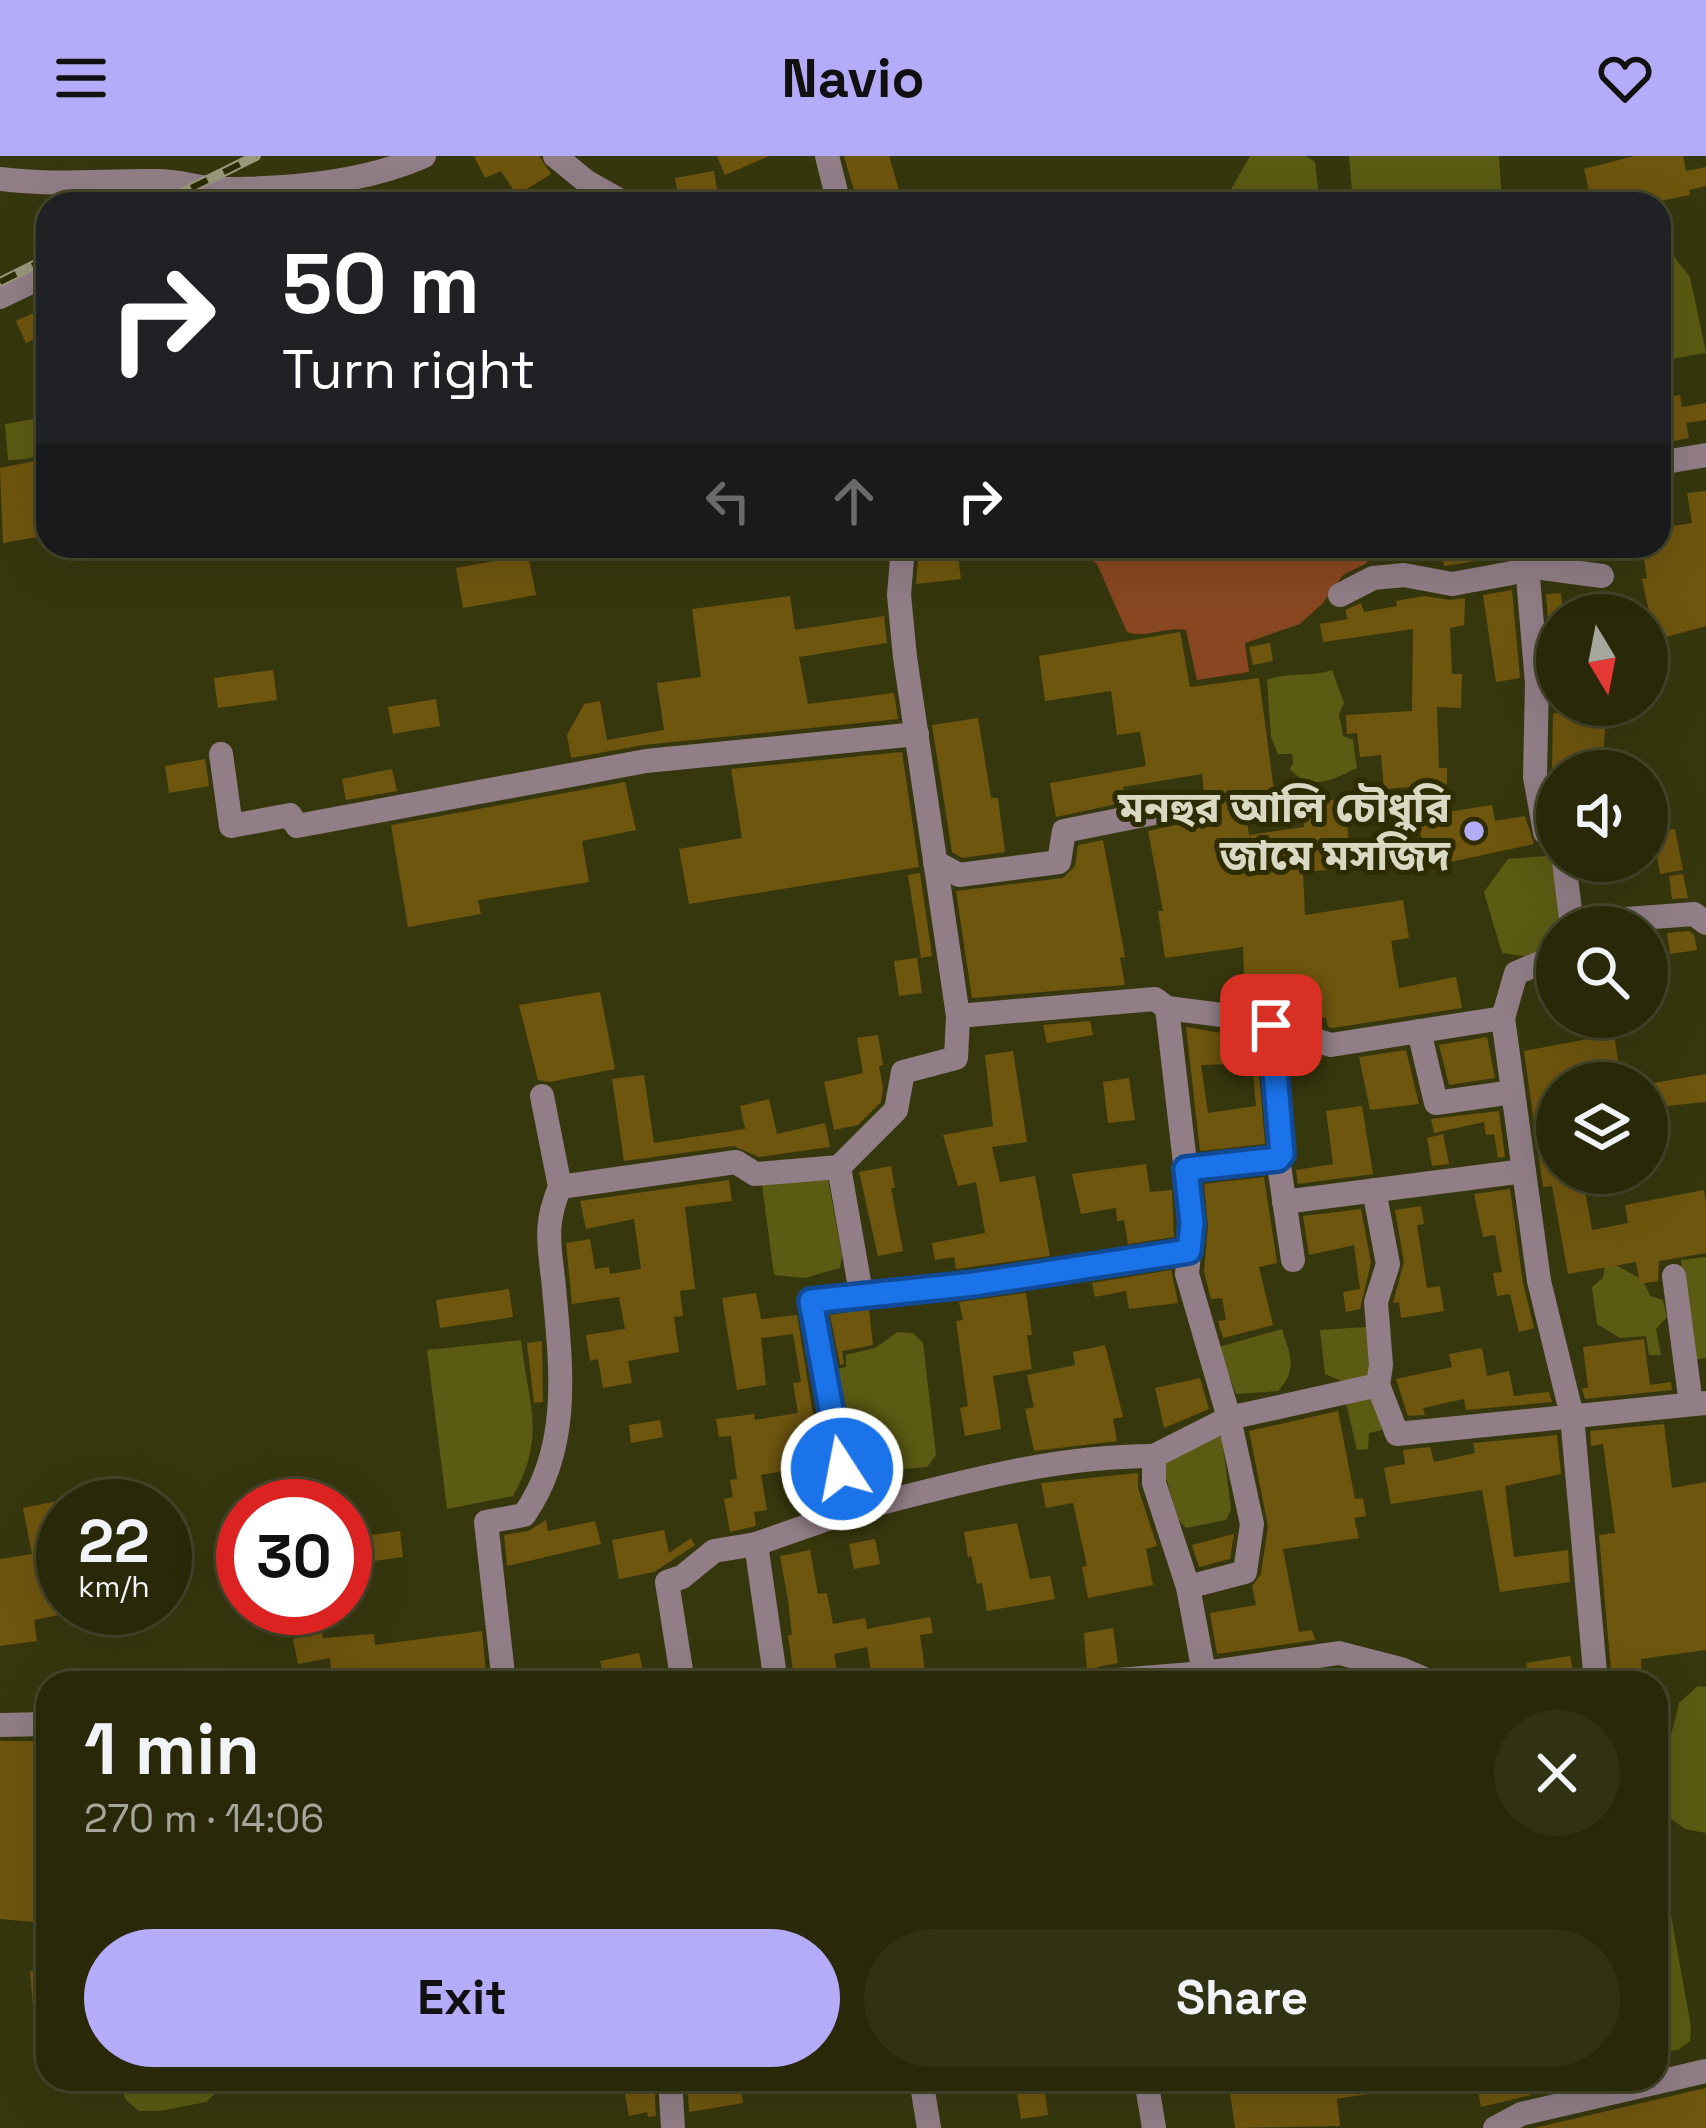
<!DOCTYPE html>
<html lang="en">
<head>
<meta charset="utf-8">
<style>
  :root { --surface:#29290a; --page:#313113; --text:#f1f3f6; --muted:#a5a69c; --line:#45452b; --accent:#b4acf9 }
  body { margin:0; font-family:"Space Grotesk","Noto Sans Bengali",sans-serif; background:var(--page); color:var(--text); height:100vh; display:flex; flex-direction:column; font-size:45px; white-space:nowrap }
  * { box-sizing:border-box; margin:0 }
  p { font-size:39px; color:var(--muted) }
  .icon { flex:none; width:66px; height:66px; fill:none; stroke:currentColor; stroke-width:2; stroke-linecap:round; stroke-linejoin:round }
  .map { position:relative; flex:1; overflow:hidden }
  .drawer { position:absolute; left:36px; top:1515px; width:1632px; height:420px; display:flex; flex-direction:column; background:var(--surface); border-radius:36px; box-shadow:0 12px 48px #0002,0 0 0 3px var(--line) }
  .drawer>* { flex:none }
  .banner { position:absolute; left:36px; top:36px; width:1635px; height:366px; border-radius:36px; box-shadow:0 12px 48px #0002,0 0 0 3px var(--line); background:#202124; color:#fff; overflow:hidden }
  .needle { width:78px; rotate:170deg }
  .tools { position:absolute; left:1536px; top:438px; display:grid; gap:24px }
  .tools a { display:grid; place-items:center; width:132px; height:132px; border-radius:50%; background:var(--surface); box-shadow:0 12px 48px #0002,0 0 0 3px var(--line); font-size:60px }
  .speed { position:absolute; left:36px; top:1323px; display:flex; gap:24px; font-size:60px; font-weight:700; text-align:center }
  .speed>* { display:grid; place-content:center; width:156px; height:156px; border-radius:50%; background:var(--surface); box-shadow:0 12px 48px #0002,0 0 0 3px var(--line); line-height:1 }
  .speed small { font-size:30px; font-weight:400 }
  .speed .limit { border:18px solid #d22; background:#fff; color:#111 }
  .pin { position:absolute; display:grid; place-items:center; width:102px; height:102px; color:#fff; margin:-51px; border-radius:24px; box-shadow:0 6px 18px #0006 }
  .me { position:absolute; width:132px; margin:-66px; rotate:349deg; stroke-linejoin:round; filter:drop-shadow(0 0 9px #0008) }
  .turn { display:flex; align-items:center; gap:42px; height:252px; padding:0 48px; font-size:54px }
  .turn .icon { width:156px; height:156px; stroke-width:2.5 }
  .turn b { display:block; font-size:84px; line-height:102px }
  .lanes { display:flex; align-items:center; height:114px; padding:0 48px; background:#0003; justify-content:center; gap:60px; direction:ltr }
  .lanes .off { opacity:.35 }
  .round { display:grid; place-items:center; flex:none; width:126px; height:126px; border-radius:63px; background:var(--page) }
  .summary { display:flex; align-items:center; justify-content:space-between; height:204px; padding:0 48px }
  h1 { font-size:72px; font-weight:600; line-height:90px }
  .primary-button { display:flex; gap:24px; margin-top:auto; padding:24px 48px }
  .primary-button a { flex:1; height:138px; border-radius:72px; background:var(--accent); color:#111; font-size:48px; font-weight:600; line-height:138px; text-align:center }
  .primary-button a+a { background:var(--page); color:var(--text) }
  header { display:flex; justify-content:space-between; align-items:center; height:156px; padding:0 48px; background:var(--accent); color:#111; font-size:54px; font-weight:600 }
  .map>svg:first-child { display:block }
  .green { fill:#884721 }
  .water { fill:#5c5b13 }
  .building { fill:#6f560f; fill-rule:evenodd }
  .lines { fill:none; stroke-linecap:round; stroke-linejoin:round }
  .minor { stroke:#917e87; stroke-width:24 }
  .rail-casing { stroke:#99997c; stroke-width:10 }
  .rail { stroke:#2d2c03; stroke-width:6; stroke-dasharray:18; stroke-linecap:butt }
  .route-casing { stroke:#114b97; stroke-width:30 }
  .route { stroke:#1a73e8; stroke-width:21 }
  .poi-dot { fill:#b4acf9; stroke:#2d2c03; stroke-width:4.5 }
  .labels { text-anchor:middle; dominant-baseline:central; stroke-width:10; stroke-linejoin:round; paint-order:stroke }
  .poi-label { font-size:42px; font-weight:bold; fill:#d9d9c3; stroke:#2d2c03; text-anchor:end }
</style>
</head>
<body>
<header><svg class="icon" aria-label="menu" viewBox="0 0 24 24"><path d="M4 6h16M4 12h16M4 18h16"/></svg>Navio<svg class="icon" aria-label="heart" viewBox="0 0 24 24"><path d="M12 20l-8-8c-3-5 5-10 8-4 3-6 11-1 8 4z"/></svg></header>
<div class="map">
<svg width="1706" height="1972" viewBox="0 0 1706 1972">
  <rect width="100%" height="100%" fill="#37370e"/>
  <path class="green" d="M1070,390H1371L1367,407L1343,419L1323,447L1300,468L1245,487L1249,516L1197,524L1186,474C1166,470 1145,483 1127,476L1097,408Z"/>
  <g class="water">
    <path d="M1250,0H1306L1315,6L1320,48H1230L1229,37Z"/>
    <path d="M1499,0L1502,48H1353L1349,0Z"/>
    <path d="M1659,81L1690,121L1706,197L1659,205Z"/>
    <path d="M34,263L48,266V295L27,303L8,304L5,268Z"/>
    <path d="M1332,514L1344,547L1339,558L1343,580L1353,584L1357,612C1332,624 1310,636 1290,613L1293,607L1292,598H1278L1271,581L1267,524C1289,515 1310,522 1332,514Z"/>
    <path d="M1557,699L1566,771H1557V792L1530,801L1502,797L1484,736L1508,703Z"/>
    <path d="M827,1018L842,1100L840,1112L805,1122L774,1119L762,1029Z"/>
    <path d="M1706,1101V1202L1691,1204L1681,1104Z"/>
    <path d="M1614,1108L1643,1124L1650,1140L1663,1144L1667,1161L1656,1173L1661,1199H1649L1646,1180L1620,1182L1597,1168L1592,1131L1603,1122L1605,1109Z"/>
    <path d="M1366,1171L1371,1220L1348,1228L1325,1218L1320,1174Z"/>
    <path d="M1282,1173C1290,1198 1298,1214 1278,1235L1236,1238L1219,1191Z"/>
    <path d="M898,1176L913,1177L923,1187L936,1299L927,1311L867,1316L853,1302L828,1215L846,1211V1199L875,1192Z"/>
    <path d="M521,1184C528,1248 547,1280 513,1340L447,1353L427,1194Z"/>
    <path d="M1369,1237L1384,1267L1381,1274L1369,1277L1368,1293L1357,1294L1345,1242Z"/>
    <path d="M1210,1281H1222L1231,1354L1226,1364L1186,1372L1178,1363L1161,1305Z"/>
    <path d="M1698,1530L1706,1531V1677L1685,1673L1670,1662L1659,1628L1679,1547Z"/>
    <path d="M1656,1728L1666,1731L1691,1871L1690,1885L1678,1894L1656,1897Z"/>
    <path d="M116,1923H231L206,1946L160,1955H139L126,1944Z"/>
  </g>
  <g class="building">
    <path d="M474,0H539L551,18L517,39L501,15L485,22Z"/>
    <path d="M717,0H769L725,19Z"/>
    <path d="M844,0H889L903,48H858Z"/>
    <path d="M1634,0H1683L1686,15L1706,11V30L1689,34L1690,39L1645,48H1592L1584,13Z"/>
    <path d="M714,15L719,46L680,48L675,22Z"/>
    <path d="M48,150V177L26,187L16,165Z"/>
    <path d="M1680,239L1682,251L1706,247V264L1686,267L1689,282L1659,288V243Z"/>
    <path d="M35,305L48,379L3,387L0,312Z"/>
    <path d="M1706,335V470L1655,484L1642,423L1647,422L1642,390H1659V380L1669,378L1668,371L1692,367L1687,337Z"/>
    <path d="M1459,390H1510V400L1444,410L1443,403L1461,400Z"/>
    <path d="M528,399L536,439L463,452L456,412Z"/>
    <path d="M958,400L961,423L916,428L918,405Z"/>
    <path d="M1512,434L1520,522L1496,526L1483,439Z"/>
    <path d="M1561,437L1563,459H1557V485L1550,486L1546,438Z"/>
    <path d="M790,440L795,474L884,460L887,487L799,501L808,548L894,537L898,563L644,589L571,602L567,579L584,548L600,545L607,584L664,574L657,527L701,521L692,453Z"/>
    <path d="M1424,440L1450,444L1465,442L1464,469L1450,472L1452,518H1462L1461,552L1437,551L1439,612H1447V656L1492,649L1495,665L1525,660L1534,688L1427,711L1412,631L1384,633L1381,599L1360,601L1357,577L1347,578L1346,559L1412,555L1413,473L1323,486L1320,468L1348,463L1345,454L1361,447L1364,456L1397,450L1396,445Z"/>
    <path d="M1180,476L1190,531L1259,522L1275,643L1244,646L1249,679L1304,671L1302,646L1345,643L1351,712L1303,716L1305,759L1403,744L1409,782L1391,785L1399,832L1456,821L1462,852L1332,872L1328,871L1326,862L1314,861L1311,839L1283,842L1285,857L1249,846L1251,820H1244L1243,791L1165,802L1158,755H1163L1148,675L1190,666L1206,655L1202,618L1123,631L1126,646L1056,661L1050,627L1146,610L1140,576L1117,579L1111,535L1045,545L1039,500Z"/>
    <path d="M1270,487L1273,505L1253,509L1249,491Z"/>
    <path d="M273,514L277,544L218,552L214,522Z"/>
    <path d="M436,543L440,570L393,578L388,551Z"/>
    <path d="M1553,557L1606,561L1602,615L1552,612Z"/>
    <path d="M978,562L991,642H998L1005,696L962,702L952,696L932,569Z"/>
    <path d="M902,596L919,711L689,748L679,693L742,682L731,613Z"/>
    <path d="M205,603L209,630L169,637L165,610Z"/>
    <path d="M392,613L397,635L346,644L342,623Z"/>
    <path d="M625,626L636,674L582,685L589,726L478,744L481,758L408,771L391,669Z"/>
    <path d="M1675,673L1683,714L1660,718L1653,677Z"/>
    <path d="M1103,684L1125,801L1120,802L1125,829L972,842L956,735L1063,722L1075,710L1078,689Z"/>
    <path d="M920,717L932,800L921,802L908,719Z"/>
    <path d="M1683,718L1688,742L1672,743L1669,720Z"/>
    <path d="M1689,775L1694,779L1697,794L1670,798L1667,777Z"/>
    <path d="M917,802L922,837L899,840L894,805Z"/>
    <path d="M600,836L615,913L550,926L538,924L519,849Z"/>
    <path d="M1090,865L1093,879L1047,887L1043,869Z"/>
    <path d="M1186,871L1256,883L1265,988L1200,995ZM1252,907L1256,950L1208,957L1201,909Z"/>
    <path d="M1614,878L1620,918L1557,927V1017H1582L1592,1074L1628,1067L1625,1049L1704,1034L1706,1047V1097L1659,1105L1658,1125L1640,1128L1636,1106L1568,1118L1552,1030L1543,1031L1524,895Z"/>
    <path d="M878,879L883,909L879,910L883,932L881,946L858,969L834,974L824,926L863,917L857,882Z"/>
    <path d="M1487,881L1495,922L1449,929L1439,889Z"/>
    <path d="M1406,894L1419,948L1370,954L1359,901Z"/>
    <path d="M1013,895L1027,986L992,991L1000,1026L1035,1020L1050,1100L956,1113L954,1101L935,1104L932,1087L985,1077L976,1026L958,1030L943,979L993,970L985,899Z"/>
    <path d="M1706,918V946L1647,952V928Z"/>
    <path d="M644,919L654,987L745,973L740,950L769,943L777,978L825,967L830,991L759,1001L734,990L624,1005L612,923Z"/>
    <path d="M1129,922L1135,964L1108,967L1103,926Z"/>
    <path d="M1362,950L1373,1018L1298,1028L1296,1014L1333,1008L1326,955Z"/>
    <path d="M1499,955L1505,1001L1498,1002L1494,978L1486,979L1484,966L1434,977L1431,963Z"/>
    <path d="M1443,978L1449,1008L1432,1010L1427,982Z"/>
    <path d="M1146,1008L1150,1036L1172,1034L1174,1081L1128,1088L1124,1064L1117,1065L1116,1052L1081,1058L1072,1018Z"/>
    <path d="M891,1010L895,1032H891L903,1095L878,1100L859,1016Z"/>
    <path d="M1264,1021L1277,1107L1259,1111L1273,1169L1223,1182L1218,1165L1226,1164L1222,1142L1211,1143L1204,1116L1208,1069L1204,1028Z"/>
    <path d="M729,1024L732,1045L685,1051L695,1133L680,1135L683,1160L674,1161L679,1196L628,1205L632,1227L603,1232L598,1203L590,1205L586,1179L625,1173L619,1141L572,1148L566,1087L590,1083L595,1113L609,1111L610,1118L641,1113L634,1063L586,1073L580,1045Z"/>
    <path d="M1510,1033L1523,1127L1534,1172L1519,1176L1510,1138L1497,1140L1493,1117L1502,1116L1495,1079L1483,1081L1474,1038Z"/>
    <path d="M1421,1050L1424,1068L1417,1069L1427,1132L1440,1130L1444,1155L1401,1162L1399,1146L1393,1147L1404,1106L1395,1054Z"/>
    <path d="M1361,1053L1371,1107L1360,1153L1346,1156L1343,1136L1360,1133L1354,1089L1309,1099L1303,1060Z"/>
    <path d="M1171,1114L1178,1147L1129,1153L1126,1135L1095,1141L1092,1127Z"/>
    <path d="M509,1133L513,1161L440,1172L436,1144Z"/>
    <path d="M756,1137L761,1163L797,1159L821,1308L761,1319L767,1354L754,1356L756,1370L730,1376L724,1343L733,1341L730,1324L737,1323L731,1280L719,1281L716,1263L754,1258L755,1264L798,1257L793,1227L801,1226L793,1178L761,1182L766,1229L737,1234L722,1142Z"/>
    <path d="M1026,1137L1032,1179H1027L1032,1213L993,1220L1001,1273L965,1280L960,1252L968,1250L956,1165L963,1164L959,1146Z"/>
    <path d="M869,1153L873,1189L842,1195L844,1208L840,1209L830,1159Z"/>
    <path d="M1644,1183L1650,1229L1671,1226L1672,1234L1585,1243L1582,1232H1588L1583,1191Z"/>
    <path d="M542,1185L543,1246L534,1247L527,1187Z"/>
    <path d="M1105,1189L1123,1261L1113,1263L1117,1285L1034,1295L1025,1253L1034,1251L1027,1219L1075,1209L1073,1196Z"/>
    <path d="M1482,1192L1487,1220L1509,1215L1514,1240L1549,1236L1552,1246L1466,1254L1464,1243L1423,1252L1425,1259L1408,1260L1396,1223L1452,1211L1449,1198Z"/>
    <path d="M1200,1222L1209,1253L1164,1272L1155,1232Z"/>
    <path d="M1338,1255L1355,1343L1363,1342L1366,1360L1354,1362L1359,1382L1283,1393L1299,1476L1312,1474L1315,1484L1217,1498L1210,1457L1256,1449L1252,1430L1261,1418L1268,1370L1249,1275Z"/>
    <path d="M660,1264L663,1281L631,1287L629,1269Z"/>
    <path d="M1664,1268L1672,1332L1706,1326V1494L1641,1503V1514H1611L1599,1379L1615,1377L1603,1288L1591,1290L1590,1275Z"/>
    <path d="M1557,1279L1561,1318L1505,1330L1514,1401L1568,1394L1570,1426L1500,1436L1482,1334L1391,1348L1384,1312L1405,1308L1403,1294L1430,1291L1434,1306L1475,1297L1473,1287Z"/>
    <path d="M825,1311L830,1335L812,1338L808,1314Z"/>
    <path d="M1138,1317V1332L1157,1390L1146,1393L1153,1429L1088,1442L1082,1411L1087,1410L1073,1347L1046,1352L1041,1327Z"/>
    <path d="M290,1321L294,1350H269L265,1325Z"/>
    <path d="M63,1344V1458L34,1464L37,1485L0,1490V1403L32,1398L23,1352Z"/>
    <path d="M546,1364L548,1375L595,1365L601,1388L507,1410L504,1379L528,1375Z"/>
    <path d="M1017,1367L1030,1423L1050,1420L1055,1443L987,1455L982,1427L977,1428L971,1400L968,1401L964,1376Z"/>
    <path d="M664,1374L669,1397L691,1382L695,1389L654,1416L619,1423L612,1384Z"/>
    <path d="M400,1375L403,1401L345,1409V1383Z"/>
    <path d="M1234,1378L1230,1403L1199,1411L1192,1389Z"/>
    <path d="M875,1383L880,1408L854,1413L849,1388Z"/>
    <path d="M810,1394L818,1438L827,1437L833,1468L865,1462L867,1473L930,1461L933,1477L920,1479L926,1522L904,1527H873L867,1491L834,1498L839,1527H811L809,1520L794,1522L788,1479H792L788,1444L780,1400Z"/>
    <path d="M1113,1472L1118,1507L1098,1511L1088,1527L1084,1477Z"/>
    <path d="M482,1475L486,1516L433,1523L434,1527H332L330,1502L298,1508L293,1483L322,1477L323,1482L374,1478L375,1489Z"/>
    <path d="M639,1497L646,1527H605L600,1505Z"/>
    <path d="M1570,1500L1575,1525L1530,1527L1526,1507Z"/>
    <path d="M1338,1514L1372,1523L1373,1527H1293L1292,1521Z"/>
    <path d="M0,1585H48V1706L37,1705L35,1766L0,1763Z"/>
    <path d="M48,1814V1849L33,1851L30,1815Z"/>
    <path d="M622,1923H654L656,1960L648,1961L647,1956L629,1960Z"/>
    <path d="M687,1923H739L743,1947L689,1956Z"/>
    <path d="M1015,1923H1043L1048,1959L1021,1963Z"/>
    <path d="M1228,1923H1403L1404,1932L1337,1943L1340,1970L1235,1972Z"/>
    <path d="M1476,1923H1528L1531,1939L1481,1951Z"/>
    <path d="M1706,1932V1972H1534Z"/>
  </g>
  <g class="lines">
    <g class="minor">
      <path d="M555,0L587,26L626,48"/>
      <path d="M827,0L839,48"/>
      <path d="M0,23C54,30 105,24 158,25C180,25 201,33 223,33C288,33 364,27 424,0"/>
      <path d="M0,141L48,118"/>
      <path d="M1659,307L1706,299"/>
      <path d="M1526,390L1527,410L1602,420"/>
      <path d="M1340,439L1373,422L1404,419L1452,428L1512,417L1527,410L1537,527L1535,621L1545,676L1557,684"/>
      <path d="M221,598L231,670L290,659L297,670L646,605L917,578"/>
      <path d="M1564,705L1572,771"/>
      <path d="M935,706L959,719L1059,706L1064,675L1184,651"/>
      <path d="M1572,767L1694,758L1706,767"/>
      <path d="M1167,852L1192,1067L1187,1118L1229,1262L1252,1368L1245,1416L1188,1431"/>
      <path d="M958,860L1155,843L1167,852L1245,862L1331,889L1503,862L1516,817L1557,800"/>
      <path d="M1503,862L1539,1125L1572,1260L1596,1527"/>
      <path d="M1271,870L1282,997L1278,1003"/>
      <path d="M1419,875L1436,947L1513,936"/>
      <path d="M542,940L560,1031"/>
      <path d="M839,1011L861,1137L811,1145L850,1355C951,1329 1049,1300 1154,1300"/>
      <path d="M1187,1013L1278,1003L1293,1104"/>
      <path d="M1374,1034L1388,1108L1376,1146L1381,1209L1378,1229"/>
      <path d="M1284,1046L1524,1015"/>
      <path d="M1674,1120L1691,1248"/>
      <path d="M861,1137L975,1128L1189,1095"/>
      <path d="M756,1388L776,1527"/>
      <path d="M1204,1517L1188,1431L1154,1327V1300L1229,1262L1378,1229L1397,1278L1706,1247"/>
      <path d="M1106,1525L1204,1517L1339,1497L1401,1513L1434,1527"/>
      <path d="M504,1527L486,1366L524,1359C572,1291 561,1210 554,1132C550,1091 543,1070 560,1031L736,1006L755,1018L839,1011L896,954L903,916L956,902L958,860L905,501L899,439L903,390"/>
      <path d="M683,1527L667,1426L682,1421L714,1395L756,1388L850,1355"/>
      <path d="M0,1569L48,1568"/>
      <path d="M670,1923L673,1972"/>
      <path d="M921,1923L929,1972"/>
      <path d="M1146,1923L1154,1972"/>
      <path d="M1495,1972L1521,1958L1706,1915"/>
    </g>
    <defs>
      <g id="rail">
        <path d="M159,48L256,0"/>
        <path d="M0,126L48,102"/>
      </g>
    </defs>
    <use href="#rail" class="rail-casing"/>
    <use href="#rail" class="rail"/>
  </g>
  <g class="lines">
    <defs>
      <path id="route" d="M842,1313L811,1145L974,1128L1189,1095L1192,1067L1186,1013L1278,1003L1282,998L1271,869"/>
    </defs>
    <use href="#route" class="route-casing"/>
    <use href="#route" class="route"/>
  </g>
  <circle class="poi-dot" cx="1474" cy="675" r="12"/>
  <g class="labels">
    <g class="poi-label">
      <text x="1450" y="651">মনহুর আলি চৌধুরি<tspan x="1450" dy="48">জামে মসজিদ</tspan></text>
    </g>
  </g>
</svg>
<div class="tools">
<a><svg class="needle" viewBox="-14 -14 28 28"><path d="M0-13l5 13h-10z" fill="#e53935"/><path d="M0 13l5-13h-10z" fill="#a5a69c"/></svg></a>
<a><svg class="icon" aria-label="sound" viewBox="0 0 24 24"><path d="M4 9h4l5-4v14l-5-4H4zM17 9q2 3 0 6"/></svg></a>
<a><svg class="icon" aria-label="search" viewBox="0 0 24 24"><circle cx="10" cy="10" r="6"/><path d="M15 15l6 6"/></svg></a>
<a><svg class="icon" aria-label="layers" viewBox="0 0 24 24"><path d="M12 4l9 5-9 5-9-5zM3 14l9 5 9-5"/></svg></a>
</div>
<div class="speed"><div>22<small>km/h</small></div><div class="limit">30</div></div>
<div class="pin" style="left:1271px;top:869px;background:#d93025"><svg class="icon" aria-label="arrive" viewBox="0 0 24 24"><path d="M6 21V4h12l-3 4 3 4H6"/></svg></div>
<svg class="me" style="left:842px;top:1313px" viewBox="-20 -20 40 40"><circle r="17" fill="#1a73e8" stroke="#fff" stroke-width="3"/><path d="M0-11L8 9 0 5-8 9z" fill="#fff"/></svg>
<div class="banner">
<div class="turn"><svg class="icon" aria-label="right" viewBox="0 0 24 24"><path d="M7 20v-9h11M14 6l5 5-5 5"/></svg><div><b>50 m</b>Turn right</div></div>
<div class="lanes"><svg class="icon off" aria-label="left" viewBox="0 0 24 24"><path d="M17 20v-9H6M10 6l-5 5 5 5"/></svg><svg class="icon off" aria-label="ahead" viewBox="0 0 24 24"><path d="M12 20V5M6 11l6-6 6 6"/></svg><svg class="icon" aria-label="right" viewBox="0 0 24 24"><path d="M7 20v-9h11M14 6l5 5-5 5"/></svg></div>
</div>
<section class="drawer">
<div class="summary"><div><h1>1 min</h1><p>270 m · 14:06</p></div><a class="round"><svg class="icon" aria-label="close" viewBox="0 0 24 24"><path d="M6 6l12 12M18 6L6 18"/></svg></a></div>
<div class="primary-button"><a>Exit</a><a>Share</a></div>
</section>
</div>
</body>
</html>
